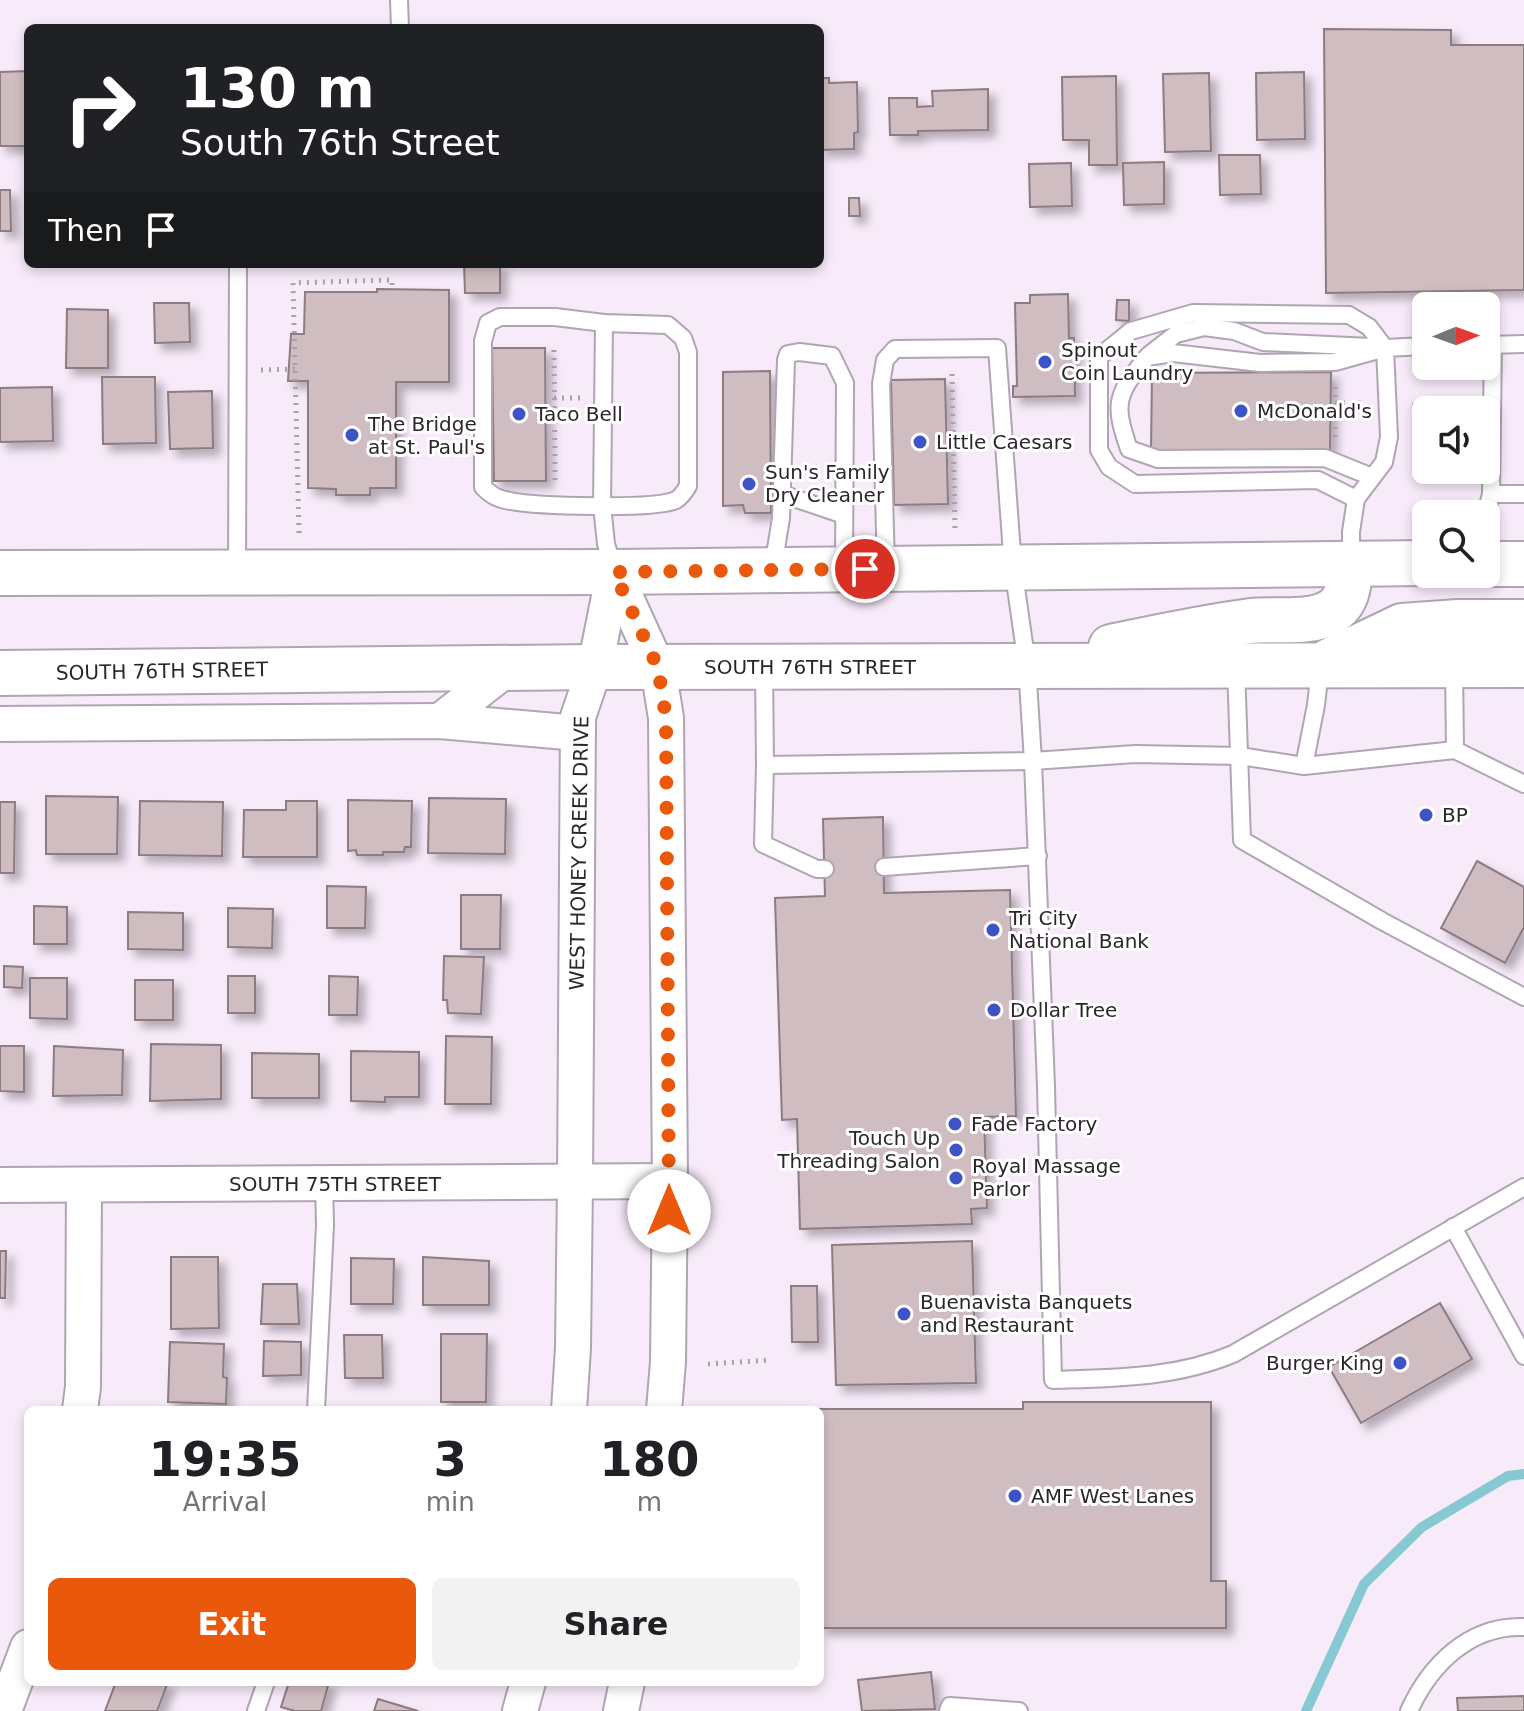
<!DOCTYPE html>
<html lang="en">
<head>
<meta charset="utf-8">
<style>
  :root { --surface:#fff; --page:#f2f2f2; --text:#202124; --muted:#757577; --accent:#ea580c }
  body { margin:0; font-family:"DejaVu Sans",sans-serif; background:var(--page); color:var(--text); height:100vh; display:flex; flex-direction:column; font-size:30px; white-space:nowrap }
  * { box-sizing:border-box; margin:0 }
  p { font-size:26px; color:var(--muted) }
  .icon { flex:none; width:44px; height:44px; fill:none; stroke:currentColor; stroke-width:2; stroke-linecap:round; stroke-linejoin:round }
  .map { position:relative; flex:1; overflow:hidden }
  .sheet { position:absolute; left:24px; top:1406px; width:800px; height:280px; display:flex; flex-direction:column; background:var(--surface); border-radius:12px; box-shadow:0 4px 12px #0003 }
  .sheet>* { flex:none }
  .hud { position:absolute; left:24px; top:24px; width:800px; height:244px; border-radius:12px; box-shadow:0 4px 12px #0003; background:#202124; color:#fff; overflow:hidden }
  .needle { width:52px; rotate:89deg }
  .fabs { position:absolute; left:1412px; top:292px; display:grid; gap:16px }
  .fabs a { display:grid; place-items:center; width:88px; height:88px; border-radius:12px; background:var(--surface); box-shadow:0 4px 12px #0003; font-size:40px }
  .pin { position:absolute; display:grid; place-items:center; width:68px; height:68px; color:#fff; margin:-34px; border:4px solid #fff; border-radius:50%; box-shadow:0 2px 8px #0007 }
  .me { position:absolute; width:88px; margin:-44px; rotate:0deg; stroke-linejoin:round; filter:drop-shadow(0 0 6px #0008) }
  .turn { display:flex; align-items:center; gap:28px; height:168px; padding:0 24px; font-size:36px }
  .turn .icon { width:104px; height:104px; stroke-width:2.5 }
  .turn b { display:block; font-size:56px; line-height:68px }
  .then { display:flex; align-items:center; height:76px; padding:0 24px; background:#0003; gap:16px; font-size:30px }
  .eta { display:flex; justify-content:space-evenly; align-items:center; height:136px; text-align:center }
  .eta b { font-size:48px; font-weight:700; line-height:56px }
  .button { display:flex; gap:16px; margin-top:auto; padding:16px 24px }
  .button a { flex:1; height:92px; border-radius:12px; background:var(--accent); color:#fff; font-size:32px; font-weight:700; line-height:92px; text-align:center }
  .button a+a { background:var(--page); color:var(--text) }
  .map>svg:first-child { display:block }
  .lines { fill:none; stroke-linecap:round; stroke-linejoin:round }
  .stream { stroke:#87c9d2; stroke-width:10 }
  .building { fill:#d0bdc2; stroke:#8d7b80; stroke-width:2; filter:url(#shadow) }
  .service-casing { stroke:#b0a5b3; stroke-width:20 }
  .minor-casing { stroke:#b0a5b3; stroke-width:38 }
  .secondary-casing { stroke:#b0a5b3; stroke-width:48 }
  .path { stroke:#aaa0ab; stroke-width:5; stroke-dasharray:2 6; stroke-linecap:butt }
  .service { stroke:#fff; stroke-width:16 }
  .minor { stroke:#fff; stroke-width:34 }
  .secondary { stroke:#fff; stroke-width:44 }
  .route { stroke:#ea580c; stroke-width:14; stroke-dasharray:0 25.2 }
  .poi-dot { fill:#3d53c6; stroke:#fff; stroke-width:3 }
  .labels { text-anchor:middle; dominant-baseline:central; stroke-width:6; stroke-linejoin:round; paint-order:stroke }
  .poi-label { font-size:20px; fill:#2b262b; stroke:#fff; text-anchor:start }
  .street-label { font-size:20px; fill:#2b262b; stroke:#fff }
</style>
</head>
<body>
<div class="map">
<svg width="1524" height="1711" viewBox="0 0 1524 1711">
  <defs>
    <filter id="shadow"><feDropShadow dx="7" dy="7" stdDeviation="4" flood-color="#0004"/></filter>
  </defs>
  <rect width="100%" height="100%" fill="#f7eaf9"/>
  <g class="lines">
    <path class="stream" d="M1306,1711L1364,1584L1422,1527L1508,1476L1524,1474"/>
  </g>
  <g class="building">
    <path d="M1324,29L1451,30V45H1524V290L1326,293Z"/>
    <path d="M28,71V146H0V72Z"/>
    <path d="M1304,72L1305,139L1257,140L1256,73Z"/>
    <path d="M1209,73L1211,151L1165,152L1163,74Z"/>
    <path d="M1116,76L1117,165H1089V140H1063L1062,77Z"/>
    <path d="M820,78H829V83L857,82L858,132L854,133V149L820,150Z"/>
    <path d="M988,89V130L918,131V135H890L889,98H917V107L933,106L932,91Z"/>
    <path d="M1219,155H1260L1261,194L1220,195Z"/>
    <path d="M1164,162V204L1124,205L1123,163Z"/>
    <path d="M1071,163L1072,206L1030,207L1029,164Z"/>
    <path d="M0,190H10L11,231H0Z"/>
    <path d="M849,198H859L860,216H849Z"/>
    <path d="M464,264H500V293H465Z"/>
    <path d="M377,289L449,290V382H396V488H370V495H336V489L308,488V381H288L291,334H304L305,292H377Z"/>
    <path d="M1068,294L1069,338H1074L1075,396L1013,397V386H1017L1015,303H1030V295Z"/>
    <path d="M1117,300H1129V321L1116,320Z"/>
    <path d="M154,303H189L190,342L155,343Z"/>
    <path d="M67,309L108,310V368H66Z"/>
    <path d="M492,348H545L546,481H494Z"/>
    <path d="M770,371L771,513H745L743,505L723,506V372Z"/>
    <path d="M1331,372L1330,450H1285V453L1218,450V454L1151,452L1152,373Z"/>
    <path d="M102,377H155L156,443L103,444Z"/>
    <path d="M945,379L948,504L894,505L891,380Z"/>
    <path d="M52,387L53,441L0,442V388Z"/>
    <path d="M212,391L213,448L170,449L168,392Z"/>
    <path d="M46,796L118,797L117,854H46Z"/>
    <path d="M429,798L506,799L505,854L428,853Z"/>
    <path d="M348,800L412,801L411,847H405L404,852H383V855H357L356,850L348,851Z"/>
    <path d="M140,801L223,802L222,856L139,855Z"/>
    <path d="M286,801H317V857H243L244,810H286Z"/>
    <path d="M0,802H15L14,873H0Z"/>
    <path d="M883,817L884,893L1010,890L1016,1116L984,1117L987,1208L971,1209L972,1224L800,1229L797,1119L782,1120L775,898L825,896L823,819Z"/>
    <path d="M1477,861L1524,887V927L1505,963L1441,928Z"/>
    <path d="M327,886L366,887L365,928H327Z"/>
    <path d="M461,895H501L500,949H461Z"/>
    <path d="M34,906L67,907V944H34Z"/>
    <path d="M228,908L273,909L272,948L228,947Z"/>
    <path d="M128,912L183,913V950L128,949Z"/>
    <path d="M444,956L484,957L481,1014L448,1013L447,1000H443Z"/>
    <path d="M4,966L23,967L22,988L4,987Z"/>
    <rect x="228" y="976" width="27" height="37"/>
    <path d="M329,976L358,977L357,1015H329Z"/>
    <path d="M30,978H67V1019L30,1018Z"/>
    <rect x="135" y="980" width="38" height="40"/>
    <path d="M446,1036L492,1037L491,1104H445Z"/>
    <path d="M151,1044L221,1045V1099L150,1101Z"/>
    <path d="M0,1046H24V1092L0,1091Z"/>
    <path d="M54,1046L123,1050L122,1095L53,1096Z"/>
    <path d="M351,1051L419,1052V1097H385V1102L351,1101Z"/>
    <path d="M252,1053L319,1054V1098H252Z"/>
    <path d="M972,1241L976,1383L836,1385L832,1245Z"/>
    <path d="M0,1251H6L5,1298H0Z"/>
    <path d="M171,1257H218L219,1328L171,1329Z"/>
    <path d="M423,1257L489,1261V1305H423Z"/>
    <path d="M351,1258L394,1259L393,1304H351Z"/>
    <path d="M263,1284H297L299,1324H261Z"/>
    <path d="M791,1286H817L818,1342H792Z"/>
    <path d="M1440,1303L1472,1359L1361,1423L1329,1367Z"/>
    <path d="M441,1334H487L486,1402H441Z"/>
    <path d="M344,1335H382L383,1378H345Z"/>
    <path d="M264,1341L301,1342V1375L263,1376Z"/>
    <path d="M170,1342L224,1344L223,1377L227,1378L226,1404L168,1402Z"/>
    <path d="M1023,1402H1211V1581H1226V1628H820V1410L773,1409H1023Z"/>
    <path d="M931,1672L935,1709L862,1711L858,1680Z"/>
    <path d="M116,1682H168L157,1711H105Z"/>
    <path d="M289,1682H329L321,1711H295L281,1707Z"/>
    <path d="M1524,1696V1711H1458L1457,1698Z"/>
    <path d="M378,1699L418,1711H374Z"/>
  </g>
  <g class="lines">
    <defs>
      <g id="service">
        <path d="M399,0L400,28"/>
        <path d="M500,317H555L604,323L668,325L683,338L688,352V486C685,491 681,497 676,500C655,510 536,506 510,501C498,499 492,496 483,487V341L488,323Z"/>
        <path d="M604,323L602,505L606,544L614,570"/>
        <path d="M1493,344L1491,494H1524"/>
        <path d="M1486,345L1524,344"/>
        <path d="M1149,355L1176,334L1204,327L1234,331L1263,342L1371,347"/>
        <path d="M1372,477L1325,458L1158,459L1129,449C1113,403 1116,395 1147,357L1173,353L1260,363L1335,362L1385,348"/>
        <path d="M782,494L844,515"/>
        <path d="M1356,499L1318,480L1135,484L1109,467L1099,450V357L1131,331L1193,313L1349,315L1369,327L1385,348"/>
        <path d="M1486,514L1491,494"/>
        <path d="M1351,562V532L1356,499L1384,462L1389,437L1385,348L1426,346"/>
        <path d="M773,567L781,518L786,360L788,354L799,352L832,356L845,383L844,567"/>
        <path d="M886,568L881,384L885,360L895,349L997,348L1013,567L1027,665L1033,761L1046,1086L1053,1380C1115,1378 1176,1378 1233,1354L1524,1187"/>
        <path d="M237,571L238,264"/>
        <path d="M1236,667L1242,840L1382,921L1524,997"/>
        <path d="M1454,667L1455,750"/>
        <path d="M764,669L765,765L1033,761L1135,754L1240,756L1304,766L1455,750L1524,784"/>
        <path d="M765,765L763,844L817,869H825"/>
        <path d="M1304,766L1316,705L1320,669"/>
        <path d="M884,867L1038,856"/>
        <path d="M1453,1227L1524,1356"/>
        <path d="M316,1410L325,1225L324,1184"/>
        <path d="M256,1711L266,1682"/>
        <path d="M948,1711L950,1706L1019,1711"/>
        <path d="M1409,1711C1430,1665 1469,1625 1524,1627"/>
      </g>
      <g id="minor">
        <path d="M614,572L658,668L666,718L670,1181L668,1362L664,1410"/>
        <path d="M440,721L508,668"/>
        <path d="M0,724L440,721L578,733"/>
        <path d="M0,1185L670,1181"/>
        <path d="M80,1410L83,1387L84,1185"/>
        <path d="M569,1410L573,1348L575,1183L578,717L595,667L614,572"/>
        <path d="M4,1711L28,1647"/>
        <path d="M520,1711L528,1682"/>
        <path d="M621,1711L627,1682"/>
      </g>
      <g id="secondary">
        <path d="M1486,564H1524"/>
        <path d="M0,573L614,572L1426,563"/>
        <path d="M1111,647C1158,637 1204,627 1251,621C1275,618 1309,625 1331,612C1349,602 1349,582 1351,563"/>
        <path d="M1329,661L1402,626L1458,622H1524"/>
        <path d="M0,673L595,667L1524,665"/>
      </g>
    </defs>
    <use href="#service" class="service-casing"/>
    <use href="#minor" class="minor-casing"/>
    <use href="#secondary" class="secondary-casing"/>
    <g class="path">
      <path d="M554,350L555,481"/>
      <path d="M1440,368H1470"/>
      <path d="M261,370L296,369"/>
      <path d="M952,374L955,532"/>
      <path d="M554,398H581"/>
      <path d="M1335,403H1362"/>
      <path d="M1412,405L1440,406"/>
      <path d="M1335,437V387"/>
      <path d="M299,533L293,283L392,280V289"/>
      <path d="M708,1364L771,1360"/>
    </g>
    <use href="#service" class="service"/>
    <use href="#minor" class="minor"/>
    <use href="#secondary" class="secondary"/>
  </g>
  <g class="lines">
    <path class="route" d="M669,1211L666,718L658,668L614,572L865,569"/>
  </g>
  <g class="poi-dot">
    <circle cx="1045" cy="362" r="8"/>
    <circle cx="1241" cy="411" r="8"/>
    <circle cx="519" cy="414" r="8"/>
    <circle cx="352" cy="435" r="8"/>
    <circle cx="920" cy="442" r="8"/>
    <circle cx="749" cy="484" r="8"/>
    <circle cx="1426" cy="815" r="8"/>
    <circle cx="993" cy="930" r="8"/>
    <circle cx="994" cy="1010" r="8"/>
    <circle cx="955" cy="1124" r="8"/>
    <circle cx="956" cy="1150" r="8"/>
    <circle cx="956" cy="1178" r="8"/>
    <circle cx="904" cy="1314" r="8"/>
    <circle cx="1400" cy="1363" r="8"/>
    <circle cx="1015" cy="1496" r="8"/>
  </g>
  <g class="labels">
    <g class="poi-label">
      <text x="1061" y="350">Spinout<tspan x="1061" dy="23">Coin Laundry</tspan></text>
      <text x="1257" y="411">McDonald's</text>
      <text x="535" y="414">Taco Bell</text>
      <text x="368" y="424">The Bridge<tspan x="368" dy="23">at St. Paul's</tspan></text>
      <text x="936" y="442">Little Caesars</text>
      <text x="765" y="472">Sun's Family<tspan x="765" dy="23">Dry Cleaner</tspan></text>
      <text x="1442" y="815">BP</text>
      <text x="1009" y="918">Tri City<tspan x="1009" dy="23">National Bank</tspan></text>
      <text x="1010" y="1010">Dollar Tree</text>
      <text x="971" y="1124">Fade Factory</text>
      <text x="940" y="1138" text-anchor="end">Touch Up<tspan x="940" dy="23">Threading Salon</tspan></text>
      <text x="972" y="1166">Royal Massage<tspan x="972" dy="23">Parlor</tspan></text>
      <text x="920" y="1302">Buenavista Banquets<tspan x="920" dy="23">and Restaurant</tspan></text>
      <text x="1384" y="1363" text-anchor="end">Burger King</text>
      <text x="1031" y="1496">AMF West Lanes</text>
    </g>
    <g class="street-label">
      <text x="810" y="667">SOUTH 76TH STREET</text>
      <text transform="translate(162 671) rotate(-1)">SOUTH 76TH STREET</text>
      <text transform="translate(579 853) rotate(-89)">WEST HONEY CREEK DRIVE</text>
      <text x="335" y="1184">SOUTH 75TH STREET</text>
    </g>
  </g>
</svg>
<div class="fabs">
<a><svg class="needle" viewBox="-14 -14 28 28"><path d="M0-13l5 13h-10z" fill="#e53935"/><path d="M0 13l5-13h-10z" fill="#757577"/></svg></a>
<a><svg class="icon" aria-label="sound" viewBox="0 0 24 24"><path d="M4 9h4l5-4v14l-5-4H4zM17 9q2 3 0 6"/></svg></a>
<a><svg class="icon" aria-label="search" viewBox="0 0 24 24"><circle cx="10" cy="10" r="6"/><path d="M15 15l6 6"/></svg></a>
</div>
<div class="pin" style="left:865px;top:569px;background:#d93025"><svg class="icon" aria-label="arrive" viewBox="0 0 24 24"><path d="M6 21V4h12l-3 4 3 4H6"/></svg></div>
<svg class="me" style="left:669px;top:1211px" viewBox="-20 -20 40 40"><circle r="19" fill="#fff"/><path d="M0-13L10 11 0 6-10 11z" fill="#ea580c"/></svg>
<div class="hud">
<div class="turn"><svg class="icon" aria-label="right" viewBox="0 0 24 24"><path d="M7 20v-9h11M14 6l5 5-5 5"/></svg><div><b>130 m</b>South 76th Street</div></div>
<div class="then">Then<svg class="icon" aria-label="arrive" viewBox="0 0 24 24"><path d="M6 21V4h12l-3 4 3 4H6"/></svg></div>
</div>
<section class="sheet">
<div class="eta">
<div><b>19:35</b><p>Arrival</p></div>
<div><b>3</b><p>min</p></div>
<div><b>180</b><p>m</p></div>
</div>
<div class="button"><a>Exit</a><a>Share</a></div>
</section>
</div>
</body>
</html>
